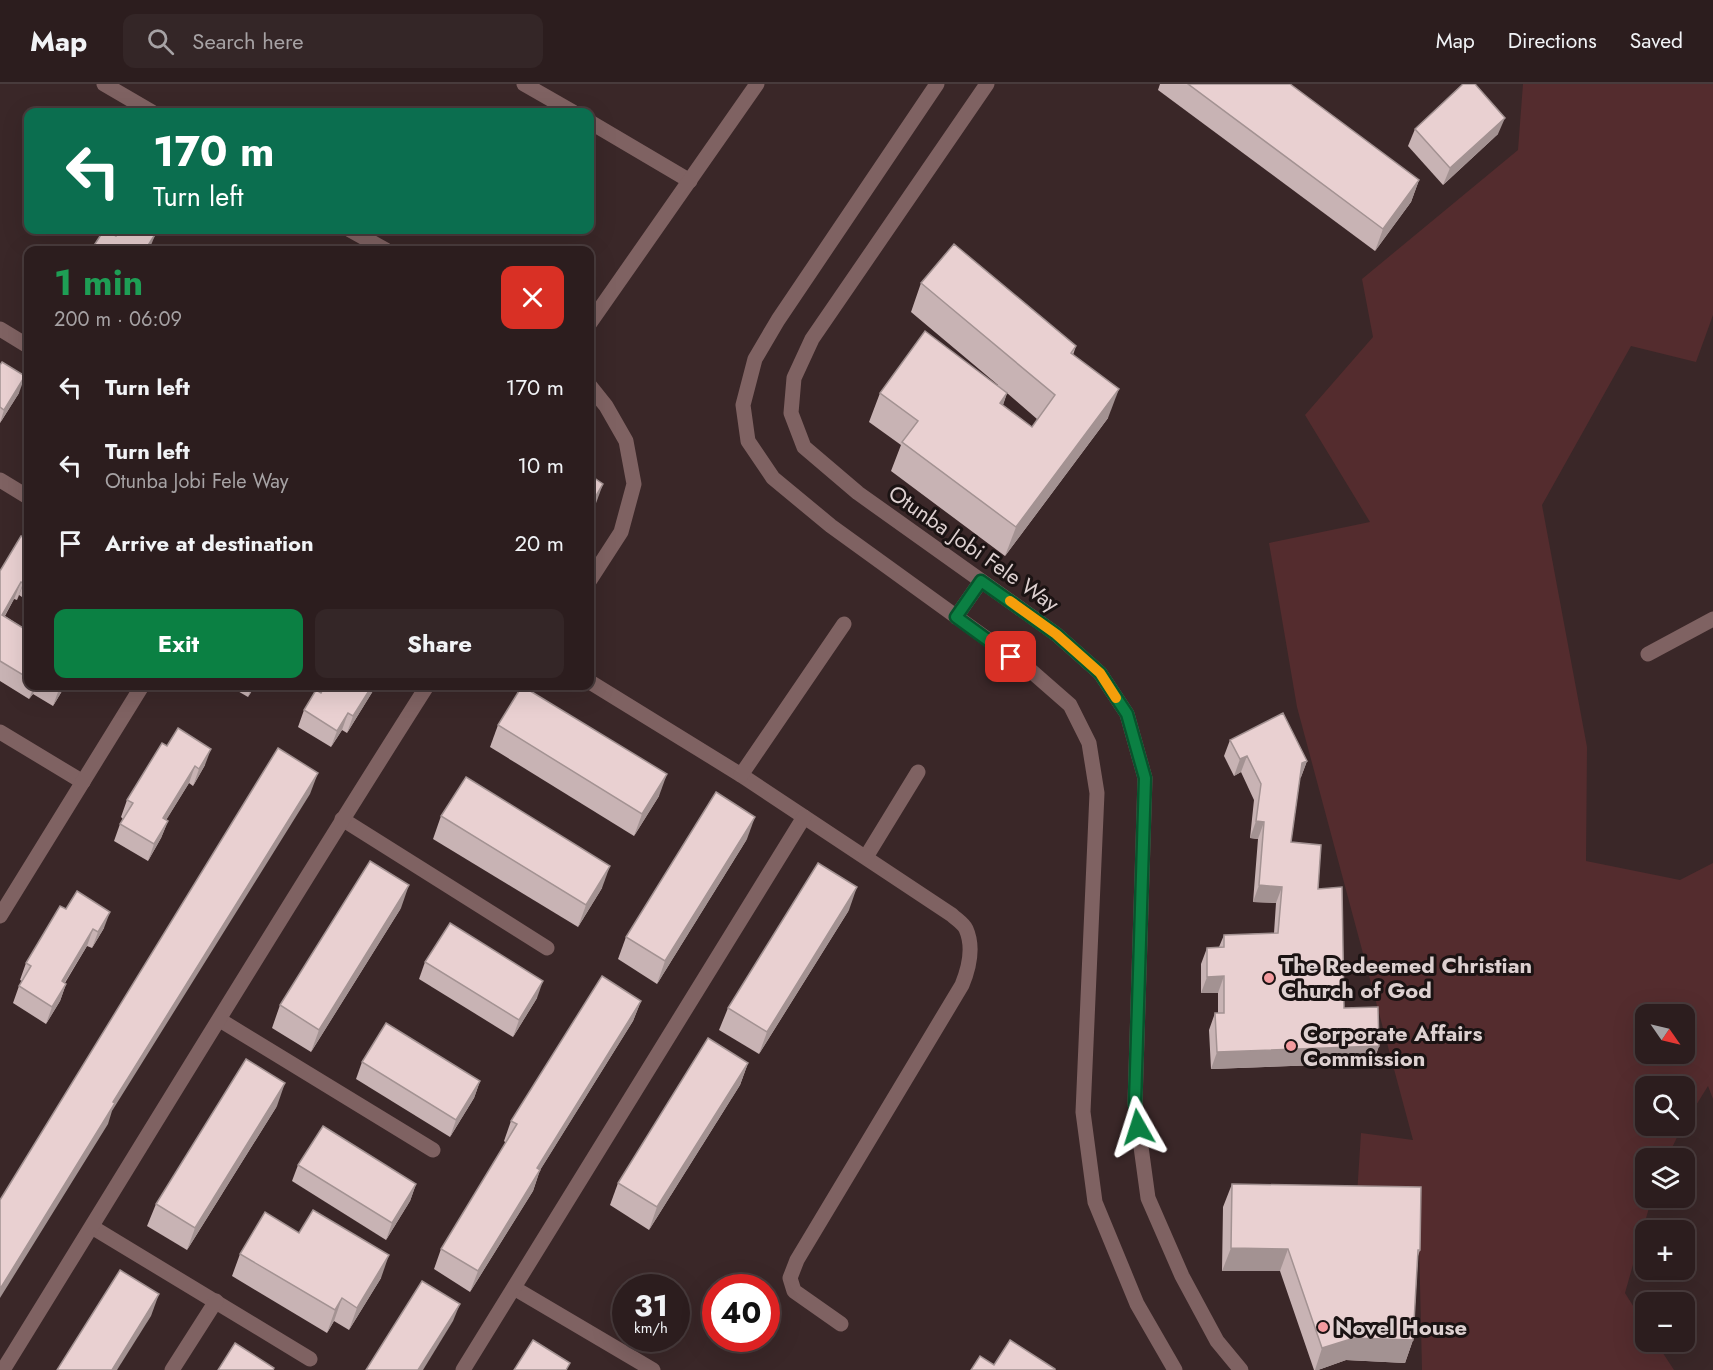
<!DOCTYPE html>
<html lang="en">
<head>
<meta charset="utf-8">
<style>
  :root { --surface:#2c1d1e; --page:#342627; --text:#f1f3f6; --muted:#a6a2a4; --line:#483b3c; --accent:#0b8043 }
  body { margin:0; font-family:Jost,sans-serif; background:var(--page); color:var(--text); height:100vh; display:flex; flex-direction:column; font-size:22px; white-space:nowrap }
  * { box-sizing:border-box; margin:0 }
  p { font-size:20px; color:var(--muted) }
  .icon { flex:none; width:33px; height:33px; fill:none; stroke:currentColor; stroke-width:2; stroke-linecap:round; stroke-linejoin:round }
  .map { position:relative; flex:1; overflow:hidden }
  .details { position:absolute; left:24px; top:162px; width:570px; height:444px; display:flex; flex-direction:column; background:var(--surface); border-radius:12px; box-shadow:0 6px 24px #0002,0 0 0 2px var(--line) }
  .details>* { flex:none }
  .hud { position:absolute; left:24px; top:24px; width:570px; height:126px; border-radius:12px; box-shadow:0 6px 24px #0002,0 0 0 2px var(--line); background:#0b6e4f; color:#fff; overflow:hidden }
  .needle { width:39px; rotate:124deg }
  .fabs { position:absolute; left:1635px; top:920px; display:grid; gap:12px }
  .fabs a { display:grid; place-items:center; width:60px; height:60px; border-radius:12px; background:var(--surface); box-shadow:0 6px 24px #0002,0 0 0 2px var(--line); font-size:30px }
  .speed { position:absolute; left:612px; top:1190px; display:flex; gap:12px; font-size:30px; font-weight:700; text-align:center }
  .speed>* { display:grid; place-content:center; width:78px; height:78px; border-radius:50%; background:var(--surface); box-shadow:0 6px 24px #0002,0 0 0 2px var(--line); line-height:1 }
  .speed small { font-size:15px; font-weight:400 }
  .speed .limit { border:9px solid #d22; background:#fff; color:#111 }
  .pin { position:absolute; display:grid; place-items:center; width:51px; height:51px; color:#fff; margin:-26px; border-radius:12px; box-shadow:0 3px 9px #0006 }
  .me { position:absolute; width:66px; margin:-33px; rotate:354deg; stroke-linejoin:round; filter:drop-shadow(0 0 4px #0008) }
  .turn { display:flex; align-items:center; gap:21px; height:126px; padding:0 30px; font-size:27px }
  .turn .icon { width:78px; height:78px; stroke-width:2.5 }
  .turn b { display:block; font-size:42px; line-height:51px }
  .round { display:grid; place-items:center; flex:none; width:63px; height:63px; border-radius:12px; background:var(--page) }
  .summary { display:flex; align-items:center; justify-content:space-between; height:102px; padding:0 30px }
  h1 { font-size:36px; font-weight:700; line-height:45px; color:#1e9e55 }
  .button { display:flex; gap:12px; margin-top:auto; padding:12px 30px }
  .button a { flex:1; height:69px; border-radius:12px; background:var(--accent); color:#fff; font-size:24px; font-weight:700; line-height:69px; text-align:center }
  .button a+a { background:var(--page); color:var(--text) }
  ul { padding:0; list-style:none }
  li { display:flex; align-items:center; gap:18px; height:78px; padding:0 30px }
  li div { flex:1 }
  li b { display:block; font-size:22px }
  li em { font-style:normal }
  header { display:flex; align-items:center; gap:36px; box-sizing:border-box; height:84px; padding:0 30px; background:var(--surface); border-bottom:2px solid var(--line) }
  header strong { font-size:28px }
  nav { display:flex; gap:33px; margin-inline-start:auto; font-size:21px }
  .search { width:420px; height:54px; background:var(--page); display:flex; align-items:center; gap:15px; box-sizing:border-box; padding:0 21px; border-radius:12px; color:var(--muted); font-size:22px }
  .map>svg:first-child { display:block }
  .green { fill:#542c2e; fill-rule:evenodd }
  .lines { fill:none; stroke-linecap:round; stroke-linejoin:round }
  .minor { stroke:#7f6262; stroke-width:15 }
  .wall { fill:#c8b3b4; fill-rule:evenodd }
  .shaded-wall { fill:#a39292 }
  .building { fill:#e9d0d1; stroke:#a39292; stroke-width:1.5 }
  .route-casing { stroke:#07532c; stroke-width:15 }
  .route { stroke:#0b8043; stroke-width:10 }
  .slow { stroke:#f59e0b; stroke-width:10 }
  .poi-dot { fill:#f49b9f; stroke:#1b1313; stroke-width:2 }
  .labels { text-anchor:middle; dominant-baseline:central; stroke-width:6; stroke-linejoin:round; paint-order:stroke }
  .street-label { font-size:22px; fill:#ddd0d0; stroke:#1b1313 }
  .poi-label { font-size:22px; font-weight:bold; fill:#ddd0d0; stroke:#1b1313; text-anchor:start }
</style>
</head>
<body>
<header>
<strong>Map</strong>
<div class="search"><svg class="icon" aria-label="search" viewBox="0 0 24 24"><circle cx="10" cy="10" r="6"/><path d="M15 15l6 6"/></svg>Search here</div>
<nav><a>Map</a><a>Directions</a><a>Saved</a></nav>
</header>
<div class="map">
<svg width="1713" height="1286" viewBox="0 0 1713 1286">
  <rect width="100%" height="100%" fill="#3a2728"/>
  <path class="green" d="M1523,0H1713V231L1696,278L1631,262L1542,421L1587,663L1586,777L1680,796L1713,779V1015L1708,1002L1685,1039L1684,1002H1646V1041H1683L1667,1074H1646V1113H1652L1625,1209L1645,1241L1646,1257H1655L1674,1286H1422L1418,1114L1357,1111L1361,1049L1413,1056L1297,623L1269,459L1370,438L1305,331L1373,253L1362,195L1518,66ZM1646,930H1684V969H1646Z"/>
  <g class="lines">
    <g class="minor">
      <path d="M104,0L152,28"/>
      <path d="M524,0L573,28"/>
      <path d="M937,0L778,236L755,275L743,321L748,357L773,394L831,442L1030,586L1070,621L1089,659L1097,709L1083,1028L1095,1118L1137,1220L1175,1286"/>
      <path d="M987,0L812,255L794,294L791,329L804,363L858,409L1056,550L1100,589L1127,630L1145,694L1135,1019L1148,1114L1182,1192L1217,1257L1241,1286"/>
      <path d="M590,38L690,97"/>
      <path d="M350,146L386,166"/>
      <path d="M590,239L757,0"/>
      <path d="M0,245L28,262"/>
      <path d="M590,302L606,322L626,357L634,400L621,448L590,496"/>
      <path d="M0,396L28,413"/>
      <path d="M956,533L981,497"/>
      <path d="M1648,570L1713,535"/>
      <path d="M590,598L741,691L952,831C956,835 964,840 966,845C974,863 969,884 962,901L797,1176L790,1194L794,1207L841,1240"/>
      <path d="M0,648L83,698"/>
      <path d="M741,691L844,540"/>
      <path d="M342,735L547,864"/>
      <path d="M866,773L918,688"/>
      <path d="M0,832L142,602"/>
      <path d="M220,936L433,1066"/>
      <path d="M92,1143L310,1275"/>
      <path d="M514,1204L653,1286"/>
      <path d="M3,1286C144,1058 283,828 427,602"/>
      <path d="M172,1286L216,1217"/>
      <path d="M463,1286L804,733"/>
    </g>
  </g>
  <g class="wall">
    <path d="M1160,0H1290L1419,96L1411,118L1375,167L1158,6Z"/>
    <path d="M1415,45L1498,50L1443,101L1408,62Z"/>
    <path d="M921,199L1076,262L1073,271L1108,334L1005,472L891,387L901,361L869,338L880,309L998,301L911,228ZM1007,309L1037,335L1032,343L1003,321Z"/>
    <path d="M0,281L19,309L0,339Z"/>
    <path d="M28,456V517L19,511L17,516L14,515L5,532L28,547V602H65L53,622L33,610L29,615L0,597V487Z"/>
    <path d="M229,602H255L248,613Z"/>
    <path d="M325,602H376L347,649L342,646L331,663L298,643L304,626L321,609Z"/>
    <path d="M498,641L659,712L634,752L490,663Z"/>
    <path d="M1230,656L1307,677L1301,693L1300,694L1291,758L1318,805L1344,924L1379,962L1373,979L1211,985L1209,946L1215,929H1218V909H1201V880L1207,864L1219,863L1224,851L1274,849L1276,819L1253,818L1258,755L1250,754L1254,716L1241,688L1234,692L1224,672Z"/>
    <path d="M162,659L205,681L193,702L189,699L166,736L168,737L161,754L148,777L114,757L120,740L123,735L121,733L127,716Z"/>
    <path d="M441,732L602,804L578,843L433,755Z"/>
    <path d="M747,755L657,900L618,875L626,853Z"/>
    <path d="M60,822L104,844L92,864L87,862L65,899L66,900L60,917L46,940L13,919L19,902L22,897L20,896L26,879Z"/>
    <path d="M401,824L311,968L272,944L280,921Z"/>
    <path d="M849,826L759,970L719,946L728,924Z"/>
    <path d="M425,878L537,914L513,953L419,895Z"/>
    <path d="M641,917L633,937L540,1086L533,1107L470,1208L434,1185L441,1165L506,1059L504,1057L511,1037Z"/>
    <path d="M362,978L480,997L474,1014L450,1053L356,995Z"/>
    <path d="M748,979L740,1001L649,1146L610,1121L618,1099Z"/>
    <path d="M277,1022L187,1166L147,1142L156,1120Z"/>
    <path d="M298,1081L416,1100L410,1117L386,1156L292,1097Z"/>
    <path d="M1232,1100L1420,1166L1418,1172L1413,1256L1405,1279L1346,1276L1318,1286H1314L1280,1187H1222L1223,1123Z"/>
    <path d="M299,1149L381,1194L349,1246L334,1237L327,1249L232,1192L240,1170Z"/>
  </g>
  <g class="shaded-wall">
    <path d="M1505,34L1498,50L1443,101L1450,84Z"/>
    <path d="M1419,96L1411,118L1375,167L1383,145Z"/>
    <path d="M156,149L149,166H145Z"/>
    <path d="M25,292L19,309L0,339L4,326Z"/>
    <path d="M1119,305L1108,334L1005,472L1016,443Z"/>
    <path d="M1007,309L997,338L1000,319Z"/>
    <path d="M603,400L595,422L590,431V422Z"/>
    <path d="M26,494L19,511L17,516L23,499Z"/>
    <path d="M21,498L14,515L0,540L2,531Z"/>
    <path d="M34,602H36L33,610L29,615Z"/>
    <path d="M61,602H65L53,622L59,605Z"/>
    <path d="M252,602H255L248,613Z"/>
    <path d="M372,602H376L347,649L353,632Z"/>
    <path d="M348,629L342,646L331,663L337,647Z"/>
    <path d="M211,665L205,681L193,702L199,685Z"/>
    <path d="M1247,672L1241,688L1234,692L1240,675Z"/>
    <path d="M1307,677L1301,693L1295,696L1302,679Z"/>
    <path d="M195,682L189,699L157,751L163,734Z"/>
    <path d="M318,689L310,710L112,1027L108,1040L0,1214V1205L113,1018Z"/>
    <path d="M667,690L659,712L634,752L642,730Z"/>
    <path d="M755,733L747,755L657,900L665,877Z"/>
    <path d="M168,737L161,754L148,777L154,760Z"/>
    <path d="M1256,737L1264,738L1258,755L1250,754Z"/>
    <path d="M610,782L602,804L578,843L586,821Z"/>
    <path d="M409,801L401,824L311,968L319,946Z"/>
    <path d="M1259,801L1282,803L1276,819L1253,818Z"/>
    <path d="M857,803L849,826L759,970L767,948Z"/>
    <path d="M110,828L104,844L92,864L98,848Z"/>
    <path d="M93,845L87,862L55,914L62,897Z"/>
    <path d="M1224,892L1218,909H1201L1207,893Z"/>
    <path d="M543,897L537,914L513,953L519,936Z"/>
    <path d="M66,900L60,917L46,940L52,923Z"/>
    <path d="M641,917L633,937L529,1104L537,1084Z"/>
    <path d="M1379,962L1373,979L1211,985L1217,968Z"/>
    <path d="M748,979L740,1001L649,1146L657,1123Z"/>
    <path d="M480,997L474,1014L450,1053L456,1036Z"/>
    <path d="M285,999L277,1022L187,1166L195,1144Z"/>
    <path d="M540,1086L533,1107L470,1208L478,1187Z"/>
    <path d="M416,1100L410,1117L386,1156L392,1139Z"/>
    <path d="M1231,1164L1288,1165L1280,1187H1222Z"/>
    <path d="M389,1171L381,1194L349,1246L357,1224Z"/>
    <path d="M159,1210L151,1232L117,1286H112Z"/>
    <path d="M342,1214L334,1237L327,1249L335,1226Z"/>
    <path d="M460,1220L453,1237L423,1286H418Z"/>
    <path d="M1354,1254L1413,1256L1405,1279L1346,1276L1318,1286H1315L1322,1264Z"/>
  </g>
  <g class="building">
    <path d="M1188,0H1290L1419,96L1383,145Z"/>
    <path d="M1463,0H1475L1505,34L1450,84L1415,45Z"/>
    <path d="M104,146L116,152L120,146H151L156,149L145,166H91Z"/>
    <path d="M954,160L1076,262L1071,269L1119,305L1016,443L902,358L918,337L880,309L925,247L1007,309L1000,319L1032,343L1055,311L921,199Z"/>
    <path d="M2,278L25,292L4,326L0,323V281Z"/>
    <path d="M590,391L603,400L590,422Z"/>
    <path d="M21,452L28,456V496L26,494L23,499L21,498L2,531L28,547V594L0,577V487Z"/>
    <path d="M53,602H61L59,605Z"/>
    <path d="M325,602H372L353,632L348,629L337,647L304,626L316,606L321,609Z"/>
    <path d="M522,602L667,690L642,730L498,641Z"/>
    <path d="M1283,629L1307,677L1302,679L1291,758L1321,761L1318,805L1342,803L1344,924L1378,923L1379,962L1217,968L1215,929H1224V892L1207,893V864L1224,863V851L1278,849L1282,803L1259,801L1264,738L1256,737L1261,700L1247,672L1240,675L1230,656Z"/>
    <path d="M178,644L211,665L199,685L195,682L163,734L168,737L154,760L120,740L133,719L127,716L162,659L167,662Z"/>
    <path d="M278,664L318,689L113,1018L115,1019L0,1205V1116Z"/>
    <path d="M466,693L610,782L586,821L441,732Z"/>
    <path d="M716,708L755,733L665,877L626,853Z"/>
    <path d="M370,777L409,801L319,946L280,921Z"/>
    <path d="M818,779L857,803L767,948L728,924Z"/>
    <path d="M77,807L110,828L98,848L93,845L62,897L66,900L52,923L19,902L31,882L26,879L60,822L66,825Z"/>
    <path d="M450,839L543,897L519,936L425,878Z"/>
    <path d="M602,892L641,917L537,1084L540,1086L478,1187L441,1165L517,1040L511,1037Z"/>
    <path d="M386,939L480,997L456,1036L362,978Z"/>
    <path d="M708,954L748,979L657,1123L618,1099Z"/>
    <path d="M246,975L285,999L195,1144L156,1120Z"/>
    <path d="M323,1042L416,1100L392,1139L298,1081Z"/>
    <path d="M1232,1100L1421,1103L1420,1166H1418L1413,1256L1354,1254L1322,1264L1288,1165L1231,1164Z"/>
    <path d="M313,1126L389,1171L357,1224L342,1214L335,1226L240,1170L265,1128L299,1149Z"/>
    <path d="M120,1186L159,1210L112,1286H57Z"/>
    <path d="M422,1197L460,1220L418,1286H366Z"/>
    <path d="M533,1256L570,1279L566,1286H514Z"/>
    <path d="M1010,1256L1055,1285V1286H971L980,1272L994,1281Z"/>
    <path d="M235,1259L274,1284L273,1286H218Z"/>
  </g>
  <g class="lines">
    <defs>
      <path id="route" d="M1011,573L956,533L981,497L1056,550L1100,589L1127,630L1145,694L1135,1019L1138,1043"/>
    </defs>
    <use href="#route" class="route-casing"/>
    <use href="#route" class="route"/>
    <path class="slow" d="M1010,517L1056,550L1100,589L1116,614"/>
  </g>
  <g class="poi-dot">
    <circle cx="1269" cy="894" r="6"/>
    <circle cx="1291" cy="962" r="6"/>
    <circle cx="1323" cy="1243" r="6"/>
  </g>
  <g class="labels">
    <g class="street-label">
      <text transform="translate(974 464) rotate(35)">Otunba Jobi Fele Way</text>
    </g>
    <g class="poi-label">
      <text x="1281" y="881">The Redeemed Christian<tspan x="1281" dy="25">Church of God</tspan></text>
      <text x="1303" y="949">Corporate Affairs<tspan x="1303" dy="25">Commission</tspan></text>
      <text x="1335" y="1243">Novel House</text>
    </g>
  </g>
</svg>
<div class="fabs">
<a><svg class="needle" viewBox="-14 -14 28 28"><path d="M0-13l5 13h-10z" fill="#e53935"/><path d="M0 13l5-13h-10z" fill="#a6a2a4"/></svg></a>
<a><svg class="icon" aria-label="search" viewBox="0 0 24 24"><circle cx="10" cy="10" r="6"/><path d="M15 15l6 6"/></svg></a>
<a><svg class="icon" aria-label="layers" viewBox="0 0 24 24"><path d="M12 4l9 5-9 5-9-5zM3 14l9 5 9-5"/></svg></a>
<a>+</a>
<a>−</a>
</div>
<div class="speed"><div>31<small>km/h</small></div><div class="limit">40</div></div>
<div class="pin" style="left:1011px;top:573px;background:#d93025"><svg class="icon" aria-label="arrive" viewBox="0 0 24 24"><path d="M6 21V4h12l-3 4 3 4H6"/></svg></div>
<svg class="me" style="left:1138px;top:1043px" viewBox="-20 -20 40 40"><path d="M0-17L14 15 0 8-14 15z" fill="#0b8043" stroke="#fff" stroke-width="4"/></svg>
<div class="hud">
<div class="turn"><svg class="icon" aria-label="left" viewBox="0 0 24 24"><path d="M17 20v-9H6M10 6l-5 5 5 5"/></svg><div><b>170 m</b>Turn left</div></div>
</div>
<section class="details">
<div class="summary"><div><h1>1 min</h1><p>200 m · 06:09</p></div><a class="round" style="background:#d93025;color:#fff"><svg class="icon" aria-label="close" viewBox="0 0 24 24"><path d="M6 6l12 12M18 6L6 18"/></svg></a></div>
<ul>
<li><svg class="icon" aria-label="left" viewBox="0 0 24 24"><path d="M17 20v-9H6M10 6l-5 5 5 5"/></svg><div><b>Turn left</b></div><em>170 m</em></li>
<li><svg class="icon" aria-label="left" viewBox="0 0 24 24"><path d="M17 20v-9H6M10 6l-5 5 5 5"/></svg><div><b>Turn left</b><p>Otunba Jobi Fele Way</p></div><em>10 m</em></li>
<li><svg class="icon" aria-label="arrive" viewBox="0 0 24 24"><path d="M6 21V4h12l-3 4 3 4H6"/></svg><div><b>Arrive at destination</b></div><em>20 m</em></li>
</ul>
<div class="button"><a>Exit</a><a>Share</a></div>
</section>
</div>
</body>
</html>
